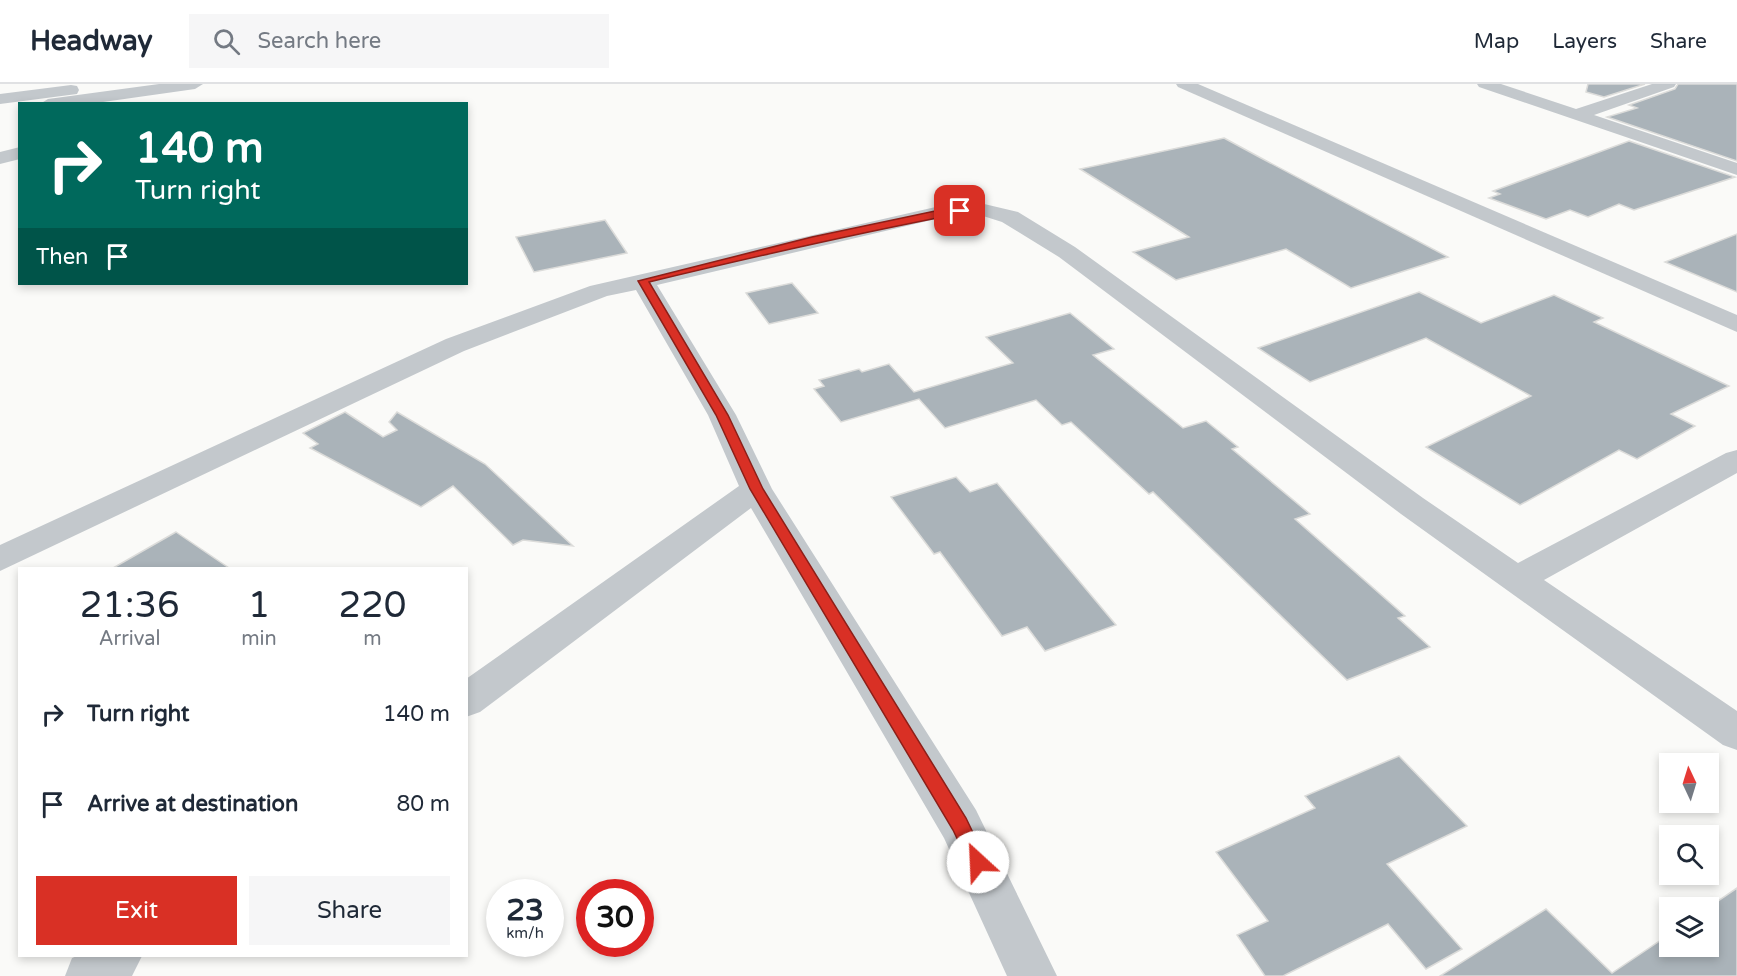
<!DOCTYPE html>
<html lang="en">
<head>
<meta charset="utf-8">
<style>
  :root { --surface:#fff; --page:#f6f6f7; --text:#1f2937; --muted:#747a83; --line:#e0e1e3; --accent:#d93025 }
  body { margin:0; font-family:"Varela Round",sans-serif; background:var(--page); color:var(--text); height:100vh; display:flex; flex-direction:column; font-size:22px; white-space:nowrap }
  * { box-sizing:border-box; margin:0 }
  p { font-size:20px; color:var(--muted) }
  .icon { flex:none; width:33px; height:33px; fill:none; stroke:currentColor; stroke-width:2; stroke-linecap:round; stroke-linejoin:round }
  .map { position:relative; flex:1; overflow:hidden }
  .side { position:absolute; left:18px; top:483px; width:450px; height:390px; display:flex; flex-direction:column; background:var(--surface); border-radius:0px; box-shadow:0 3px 9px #0003 }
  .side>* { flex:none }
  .hud { position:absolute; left:18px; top:18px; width:450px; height:183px; border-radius:0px; box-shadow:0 3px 9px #0003; background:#00695c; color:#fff; overflow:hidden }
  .needle { width:39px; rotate:356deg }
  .fabs { position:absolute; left:1659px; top:669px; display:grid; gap:12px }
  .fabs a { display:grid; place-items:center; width:60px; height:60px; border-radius:0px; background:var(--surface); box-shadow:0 3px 9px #0003; font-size:30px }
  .speed { position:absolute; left:486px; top:795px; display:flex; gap:12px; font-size:30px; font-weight:700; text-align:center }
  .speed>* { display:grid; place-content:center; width:78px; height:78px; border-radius:50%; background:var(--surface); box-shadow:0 3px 9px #0003; line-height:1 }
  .speed small { font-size:15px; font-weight:400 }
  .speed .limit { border:9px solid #d22; background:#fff; color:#111 }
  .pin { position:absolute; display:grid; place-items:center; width:51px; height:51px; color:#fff; margin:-26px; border-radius:12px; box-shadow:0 3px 9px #0006 }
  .me { position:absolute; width:66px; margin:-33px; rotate:335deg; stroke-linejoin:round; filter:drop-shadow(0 0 4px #0008) }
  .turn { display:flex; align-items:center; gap:21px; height:126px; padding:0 18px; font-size:27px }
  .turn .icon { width:78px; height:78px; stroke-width:2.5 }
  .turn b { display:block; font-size:42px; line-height:51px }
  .then { display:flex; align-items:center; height:57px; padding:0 18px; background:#0003; gap:12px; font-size:22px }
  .eta { display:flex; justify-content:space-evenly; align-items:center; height:102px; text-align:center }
  .eta b { font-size:36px; font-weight:600; line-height:42px }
  .action { display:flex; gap:12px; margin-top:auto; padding:12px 18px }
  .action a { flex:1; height:69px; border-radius:0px; background:var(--accent); color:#fff; font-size:24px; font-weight:600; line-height:69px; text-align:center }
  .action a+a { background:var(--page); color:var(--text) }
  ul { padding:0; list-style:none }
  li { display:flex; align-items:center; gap:18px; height:90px; padding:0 18px }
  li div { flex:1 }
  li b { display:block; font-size:22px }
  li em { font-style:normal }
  header { display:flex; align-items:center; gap:36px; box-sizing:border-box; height:84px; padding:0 30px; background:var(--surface); border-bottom:2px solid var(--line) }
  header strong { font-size:28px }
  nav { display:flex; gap:33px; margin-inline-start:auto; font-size:21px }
  .search { width:420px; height:54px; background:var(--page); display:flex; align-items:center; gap:15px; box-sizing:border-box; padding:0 21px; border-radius:0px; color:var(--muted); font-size:22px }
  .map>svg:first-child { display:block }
  .building { fill:#aab3b9; stroke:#dcdcda; stroke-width:1.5 }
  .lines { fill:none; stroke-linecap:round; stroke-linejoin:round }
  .minor { fill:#c3c8cc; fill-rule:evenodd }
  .tertiary { fill:#c3c8cc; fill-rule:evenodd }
  .route { fill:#d93025; stroke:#8d1f18; stroke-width:1.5 }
</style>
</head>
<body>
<header>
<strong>Headway</strong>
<div class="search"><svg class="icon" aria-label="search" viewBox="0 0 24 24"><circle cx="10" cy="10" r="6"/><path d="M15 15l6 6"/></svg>Search here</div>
<nav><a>Map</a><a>Layers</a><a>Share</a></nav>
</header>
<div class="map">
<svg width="1737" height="892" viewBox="0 0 1737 892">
  <rect width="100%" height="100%" fill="#fafaf8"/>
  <g class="building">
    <path d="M1588,0H1645L1604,13L1586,8Z"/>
    <path d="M1678,0H1737V77L1607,33L1637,24L1629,21L1675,5Z"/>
    <path d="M1224,54L1261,74L1448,173L1351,204L1286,165L1176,196L1133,168L1189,153L1080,85Z"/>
    <path d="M1629,57L1735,93L1634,126L1619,120L1588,133L1570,126L1546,135L1489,114L1500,110L1493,107Z"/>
    <path d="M605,136L627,169L534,188L516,153Z"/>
    <path d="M1737,150V208L1665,178Z"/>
    <path d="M792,199L818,229L769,240L746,209Z"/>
    <path d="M1419,208L1481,239L1554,211L1603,234L1594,238L1729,302L1671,330L1695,342L1637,375L1619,366L1520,421L1426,363L1531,312L1426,254L1310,298L1258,264Z"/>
    <path d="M1070,229L1114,265L1093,271L1183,344L1206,337L1238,363L1232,365L1310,430L1295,435L1405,532L1398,534L1430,563L1347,596L1153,408L1149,410L1071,338L1062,341L1036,316L945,344L919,315L841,338L814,305L824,302L819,296L859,285L862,288L889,280L914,308L1013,279L986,253Z"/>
    <path d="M345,328L383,353L397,346L389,338L397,328L485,380L573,462L523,456L513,461L453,402L421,423L310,364L318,360L303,349Z"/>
    <path d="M956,393L970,408L997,399L1116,541L1045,567L1027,543L1002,552L940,468L934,470L891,413Z"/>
    <path d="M176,448L229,484H113Z"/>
    <path d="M1399,672L1467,742L1387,780L1462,865L1426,885L1388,840L1283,892H1265L1237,851L1268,837L1216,768L1315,724L1305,712Z"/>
    <path d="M1737,804V892H1440L1546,825L1612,889L1670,850V862H1708V824Z"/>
  </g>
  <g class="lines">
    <g class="minor">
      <path d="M1176,0H1198L1737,231V248L1178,3Z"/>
      <path d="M1477,0H1501L1576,25L1652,0H1676L1674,3L1594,31L1737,79V91L1479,3Z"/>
      <path d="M20,63V75L0,80V68Z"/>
      <path d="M980,119L1018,128L1075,163L1423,414L1518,479L1726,369L1737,366V389L1544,496L1737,627V666L1723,661L1401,430L1059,173L1002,138L980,131L940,134L657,201L736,331L772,405L976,726L1057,892H1007L944,754L751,424L480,628L466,633V595L739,402L708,331L636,206L607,212L464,267L0,487V461L446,255L590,202L940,122Z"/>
      <path d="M77,872H142L132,892H65L72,874Z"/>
    </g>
    <g class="tertiary">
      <path d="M159,0H203L195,5L89,20H40L48,15Z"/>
      <path d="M71,1L77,2L79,6L77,10L0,20V10Z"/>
    </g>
  </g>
  <path class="route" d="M960,124L963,129C858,149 753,173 649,198L728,331L763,405L966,734L987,778L984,784L978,787L971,784L953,746L750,405L716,331L638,197L812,153L940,126Z"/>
</svg>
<div class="fabs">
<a><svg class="needle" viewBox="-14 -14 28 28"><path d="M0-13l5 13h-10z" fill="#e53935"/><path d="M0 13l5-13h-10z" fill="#747a83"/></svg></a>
<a><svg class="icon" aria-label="search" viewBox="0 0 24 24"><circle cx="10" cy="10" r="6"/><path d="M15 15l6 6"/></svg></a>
<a><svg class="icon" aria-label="layers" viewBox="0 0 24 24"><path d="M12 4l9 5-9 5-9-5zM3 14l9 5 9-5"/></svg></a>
</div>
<div class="speed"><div>23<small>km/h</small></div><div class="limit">30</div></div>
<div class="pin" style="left:960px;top:127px;background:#d93025"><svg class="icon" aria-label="arrive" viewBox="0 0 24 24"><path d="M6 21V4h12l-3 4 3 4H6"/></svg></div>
<svg class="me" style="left:978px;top:778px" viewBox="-20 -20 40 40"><circle r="19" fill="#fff"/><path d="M0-13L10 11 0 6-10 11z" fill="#d93025"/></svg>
<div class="hud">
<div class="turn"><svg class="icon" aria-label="right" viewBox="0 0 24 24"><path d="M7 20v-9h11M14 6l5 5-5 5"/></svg><div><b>140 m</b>Turn right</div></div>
<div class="then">Then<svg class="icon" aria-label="arrive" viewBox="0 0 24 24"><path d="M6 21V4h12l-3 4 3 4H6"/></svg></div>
</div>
<section class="side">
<div class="eta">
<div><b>21:36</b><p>Arrival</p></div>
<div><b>1</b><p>min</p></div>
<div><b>220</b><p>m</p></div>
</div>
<ul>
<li><svg class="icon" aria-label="right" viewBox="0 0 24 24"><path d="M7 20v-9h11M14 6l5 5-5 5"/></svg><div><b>Turn right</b></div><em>140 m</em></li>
<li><svg class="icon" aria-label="arrive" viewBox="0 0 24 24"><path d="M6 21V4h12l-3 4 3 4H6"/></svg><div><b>Arrive at destination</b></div><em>80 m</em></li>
</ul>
<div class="action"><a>Exit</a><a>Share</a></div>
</section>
</div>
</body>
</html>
